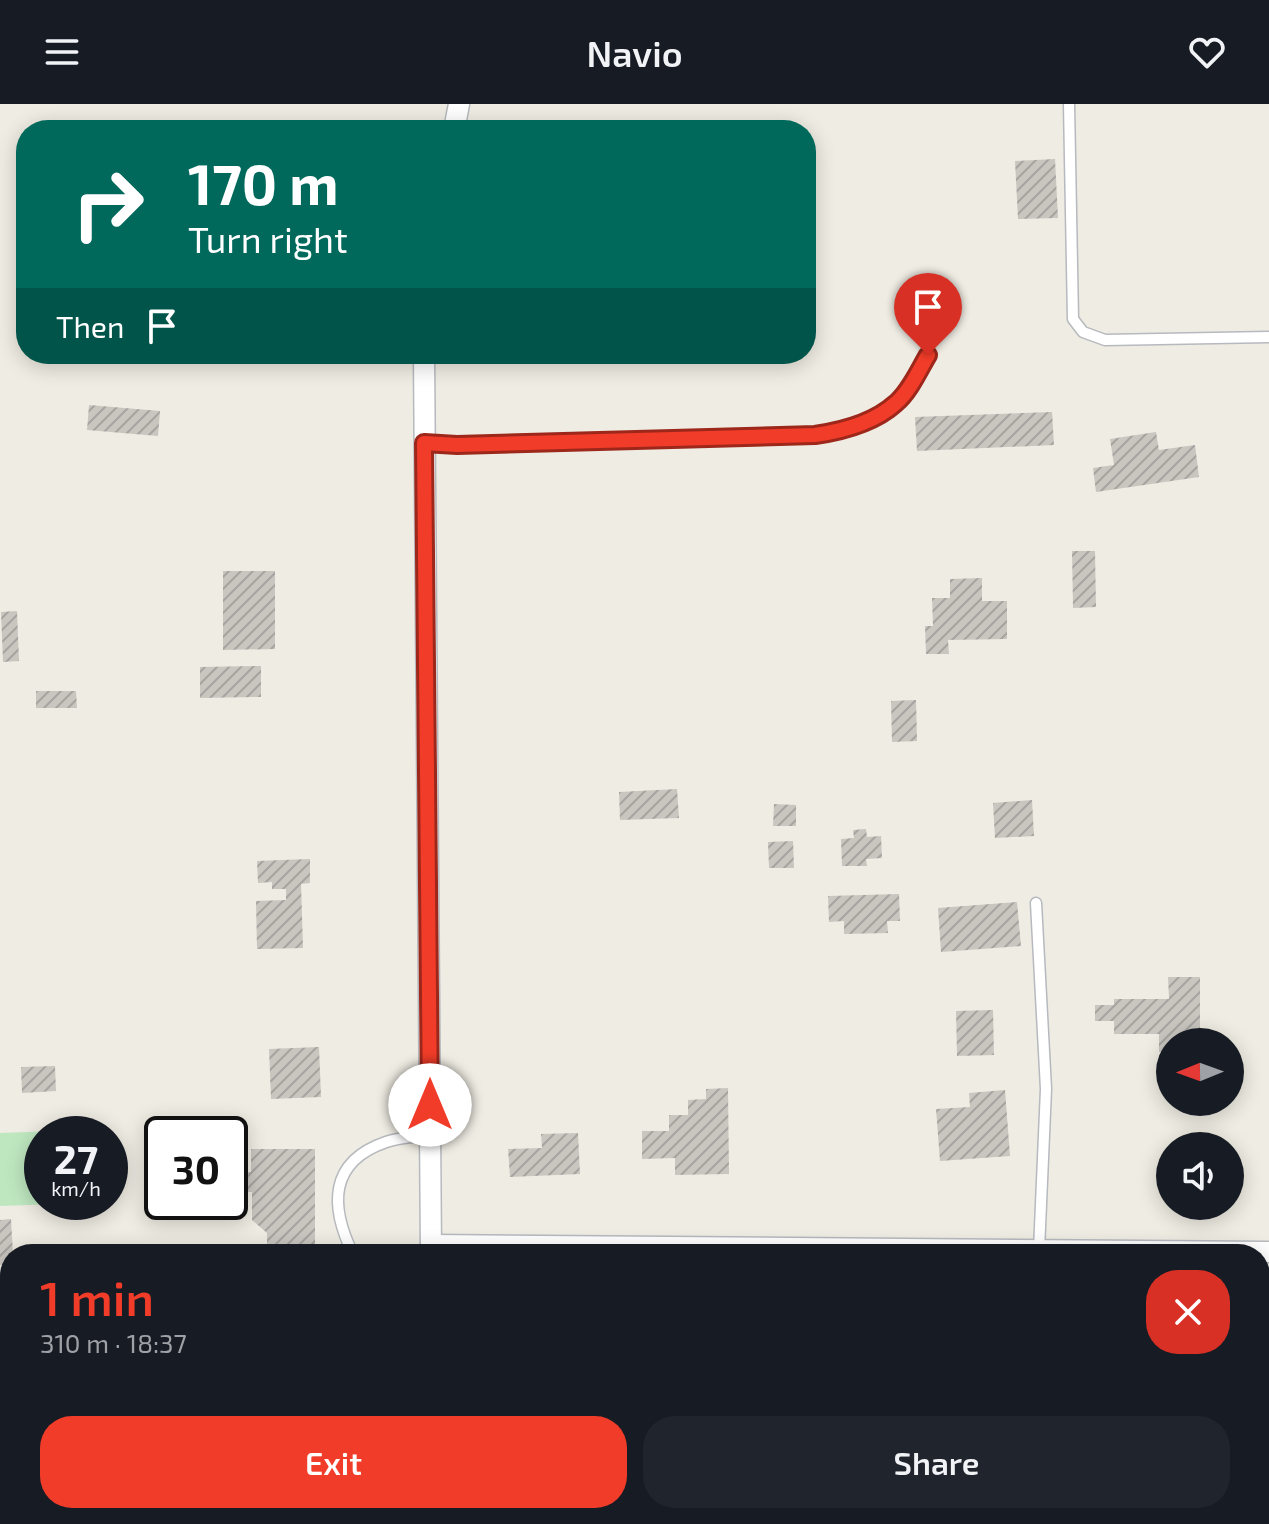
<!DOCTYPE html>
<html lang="en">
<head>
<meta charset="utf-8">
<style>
  :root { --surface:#171b24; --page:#20242c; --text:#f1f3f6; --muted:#9ea1a6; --accent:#f03c28 }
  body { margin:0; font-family:"Exo 2",sans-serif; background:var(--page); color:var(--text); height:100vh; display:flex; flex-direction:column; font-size:30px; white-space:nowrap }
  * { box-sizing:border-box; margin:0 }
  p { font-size:26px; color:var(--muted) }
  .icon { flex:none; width:44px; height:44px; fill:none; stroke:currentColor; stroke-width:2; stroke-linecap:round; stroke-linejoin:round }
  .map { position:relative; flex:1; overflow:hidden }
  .panel { position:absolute; left:0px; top:1140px; width:1270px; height:280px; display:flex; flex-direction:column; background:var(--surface); border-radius:32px 32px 0 0; box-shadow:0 4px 20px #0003 }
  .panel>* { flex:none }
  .guide { position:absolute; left:16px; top:16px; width:800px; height:244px; border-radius:32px; box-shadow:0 4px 20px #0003; background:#00695c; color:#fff; overflow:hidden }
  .needle { width:52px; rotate:269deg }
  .fabs { position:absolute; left:1156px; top:924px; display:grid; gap:16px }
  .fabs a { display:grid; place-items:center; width:88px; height:88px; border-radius:50%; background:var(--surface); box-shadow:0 4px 20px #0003; font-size:40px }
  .speed { position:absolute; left:24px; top:1012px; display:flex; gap:16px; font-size:40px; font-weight:700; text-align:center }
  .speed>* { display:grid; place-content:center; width:104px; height:104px; border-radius:50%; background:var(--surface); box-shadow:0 4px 20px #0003; line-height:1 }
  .speed small { font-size:20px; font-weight:400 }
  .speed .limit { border:4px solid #111; border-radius:12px; background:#fff; color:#111 }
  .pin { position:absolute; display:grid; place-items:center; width:68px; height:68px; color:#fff; margin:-82px -34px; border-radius:50% 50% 50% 0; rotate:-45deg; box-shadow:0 0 8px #0007 }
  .pin .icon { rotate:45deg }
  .me { position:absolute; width:88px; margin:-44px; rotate:0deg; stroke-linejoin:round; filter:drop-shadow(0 0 6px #0008) }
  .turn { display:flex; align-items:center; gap:28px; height:168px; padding:0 40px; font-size:36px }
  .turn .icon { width:104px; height:104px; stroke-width:2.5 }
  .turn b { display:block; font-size:56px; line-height:68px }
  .then { display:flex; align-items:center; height:76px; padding:0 40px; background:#0003; gap:16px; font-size:30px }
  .round { display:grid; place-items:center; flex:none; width:84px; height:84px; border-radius:32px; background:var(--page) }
  .overview { display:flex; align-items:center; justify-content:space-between; height:136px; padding:0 40px }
  h1 { font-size:48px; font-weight:600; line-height:60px; color:var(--accent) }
  .button { display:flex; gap:16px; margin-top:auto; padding:16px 40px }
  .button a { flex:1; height:92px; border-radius:32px; background:var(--accent); color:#fff; font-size:32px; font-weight:600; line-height:92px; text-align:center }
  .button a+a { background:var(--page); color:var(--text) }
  header { display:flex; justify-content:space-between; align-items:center; height:104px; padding:0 40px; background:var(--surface); font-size:36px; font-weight:600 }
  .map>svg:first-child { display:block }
  .garden { fill:#bee7bf }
  .building { fill:url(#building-hatch) }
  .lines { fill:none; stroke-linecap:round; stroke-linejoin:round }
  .service-casing { stroke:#b6b9be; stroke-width:13 }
  .minor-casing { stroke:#b6b9be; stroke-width:23 }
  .service { stroke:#fff; stroke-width:10 }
  .minor { stroke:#fff; stroke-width:20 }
  .route-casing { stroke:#9c271a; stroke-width:20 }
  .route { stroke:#f03c28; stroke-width:14 }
</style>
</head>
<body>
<header><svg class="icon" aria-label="menu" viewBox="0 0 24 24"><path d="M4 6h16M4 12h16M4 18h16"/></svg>Navio<svg class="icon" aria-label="heart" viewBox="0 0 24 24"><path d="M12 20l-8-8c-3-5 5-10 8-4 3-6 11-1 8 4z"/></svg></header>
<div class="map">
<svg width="1269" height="1420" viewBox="0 0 1269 1420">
  <defs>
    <pattern id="building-hatch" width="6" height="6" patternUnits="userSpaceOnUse" patternTransform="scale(2)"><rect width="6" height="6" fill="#c9c6c0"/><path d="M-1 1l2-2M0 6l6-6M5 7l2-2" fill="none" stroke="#a6a4a0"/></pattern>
  </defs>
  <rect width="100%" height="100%" fill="#efece3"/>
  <path class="garden" d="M54,1027V1030H42V1098L57,1100L0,1102V1029Z"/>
  <g class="building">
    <path d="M1055,55L1058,114L1018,115L1015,57Z"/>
    <path d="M89,301L160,307L158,332L87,326Z"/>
    <path d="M1052,308L1054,341L917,347L915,313Z"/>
    <path d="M1156,328L1159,346L1195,341L1199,373L1096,388L1093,364L1114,361L1110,335Z"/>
    <path d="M1072,447H1095L1096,503L1073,504Z"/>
    <path d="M223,467H275V545L223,546Z"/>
    <path d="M982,474V497H1007V535L948,536L949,550H926L925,522H933L932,494H950V475Z"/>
    <path d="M17,507L19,557L3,558L1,508Z"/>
    <path d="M261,562V593L200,594V563Z"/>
    <path d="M36,587H76L77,604H36Z"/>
    <path d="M916,596L917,637L892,638L891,597Z"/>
    <path d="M677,685L679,714L620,716L619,688Z"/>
    <path d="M1032,696L1034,732L995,734L993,699Z"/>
    <path d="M774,700L796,701V722H773Z"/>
    <path d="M866,725L867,733L881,732L882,754L866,755L867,762H842L841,735L854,734L853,726Z"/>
    <path d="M793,737L794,764H769L768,738Z"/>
    <path d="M310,755V779L301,780L303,844L257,845L256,797L286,796V785H272V778L258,779L257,757Z"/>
    <path d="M899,790L900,817H887L888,829L844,830V817L829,818L828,792Z"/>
    <path d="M1017,798L1021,842L941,848L938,804Z"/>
    <path d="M1168,873H1200V938H1170V948H1159V930H1114V917H1095V901H1114V895H1169Z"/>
    <path d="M993,906L994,951L957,952L956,907Z"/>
    <path d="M319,943L321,993L271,995L269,945Z"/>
    <path d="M55,962L56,987L22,989L21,963Z"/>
    <path d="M728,984L729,1070L675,1071V1054L642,1055V1027H669V1011H688V996L706,995V985Z"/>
    <path d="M1005,986L1010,1052L940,1057L936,1005L970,1003L969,989Z"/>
    <path d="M578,1029L580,1070L510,1073L508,1045L542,1044L541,1030Z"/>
    <path d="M251,1045H315V1144H267V1129L252,1116V1088H233V1068H251Z"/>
    <path d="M11,1115L13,1150H10V1160L0,1161V1116Z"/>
    <rect x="115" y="1410" width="46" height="10"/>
    <path d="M725,1410H748V1420H726Z"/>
  </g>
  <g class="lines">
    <defs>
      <g id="service">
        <path d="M1069,0L1073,215L1083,228L1105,236L1269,233"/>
        <path d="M424,339L457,341L815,331C843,327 874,319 896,299C910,287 919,266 928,251"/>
        <path d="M1036,799L1046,985L1039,1146"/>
        <path d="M353,1150C330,1103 328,1058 386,1038C400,1033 416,1033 430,1031"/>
        <path d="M254,1410H316"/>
      </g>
      <g id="minor">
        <path d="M454,26L459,0"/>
        <path d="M424,250L431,1150"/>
        <path d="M431,1141L1269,1148"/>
        <path d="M439,1410V1420"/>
      </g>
    </defs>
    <use href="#service" class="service-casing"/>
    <use href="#minor" class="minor-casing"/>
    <use href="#service" class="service"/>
    <use href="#minor" class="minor"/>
  </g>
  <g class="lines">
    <defs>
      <path id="route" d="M430,1001L424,339L457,341L815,331C843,327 874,319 896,299C910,287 919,266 928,251"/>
    </defs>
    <use href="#route" class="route-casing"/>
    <use href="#route" class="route"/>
  </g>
</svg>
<div class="fabs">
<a><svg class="needle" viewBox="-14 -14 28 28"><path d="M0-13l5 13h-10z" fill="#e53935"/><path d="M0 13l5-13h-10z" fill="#9ea1a6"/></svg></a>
<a><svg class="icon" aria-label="sound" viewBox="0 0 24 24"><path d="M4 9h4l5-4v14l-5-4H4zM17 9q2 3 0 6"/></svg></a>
</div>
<div class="speed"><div>27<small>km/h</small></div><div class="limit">30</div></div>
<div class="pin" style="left:928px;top:251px;background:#d93025"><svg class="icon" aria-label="arrive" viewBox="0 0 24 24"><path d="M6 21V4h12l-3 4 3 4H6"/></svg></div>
<svg class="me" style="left:430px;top:1001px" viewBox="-20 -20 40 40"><circle r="19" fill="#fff"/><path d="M0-13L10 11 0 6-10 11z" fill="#f03c28"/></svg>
<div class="guide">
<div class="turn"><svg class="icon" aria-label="right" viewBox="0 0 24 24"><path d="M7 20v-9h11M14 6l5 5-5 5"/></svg><div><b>170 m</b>Turn right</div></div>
<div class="then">Then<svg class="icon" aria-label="arrive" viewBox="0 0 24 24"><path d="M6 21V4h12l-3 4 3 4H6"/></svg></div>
</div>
<section class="panel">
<div class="overview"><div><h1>1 min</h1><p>310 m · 18:37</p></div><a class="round" style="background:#d93025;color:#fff"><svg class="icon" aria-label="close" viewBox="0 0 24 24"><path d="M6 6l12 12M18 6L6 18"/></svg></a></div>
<div class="button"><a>Exit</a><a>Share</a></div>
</section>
</div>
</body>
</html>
